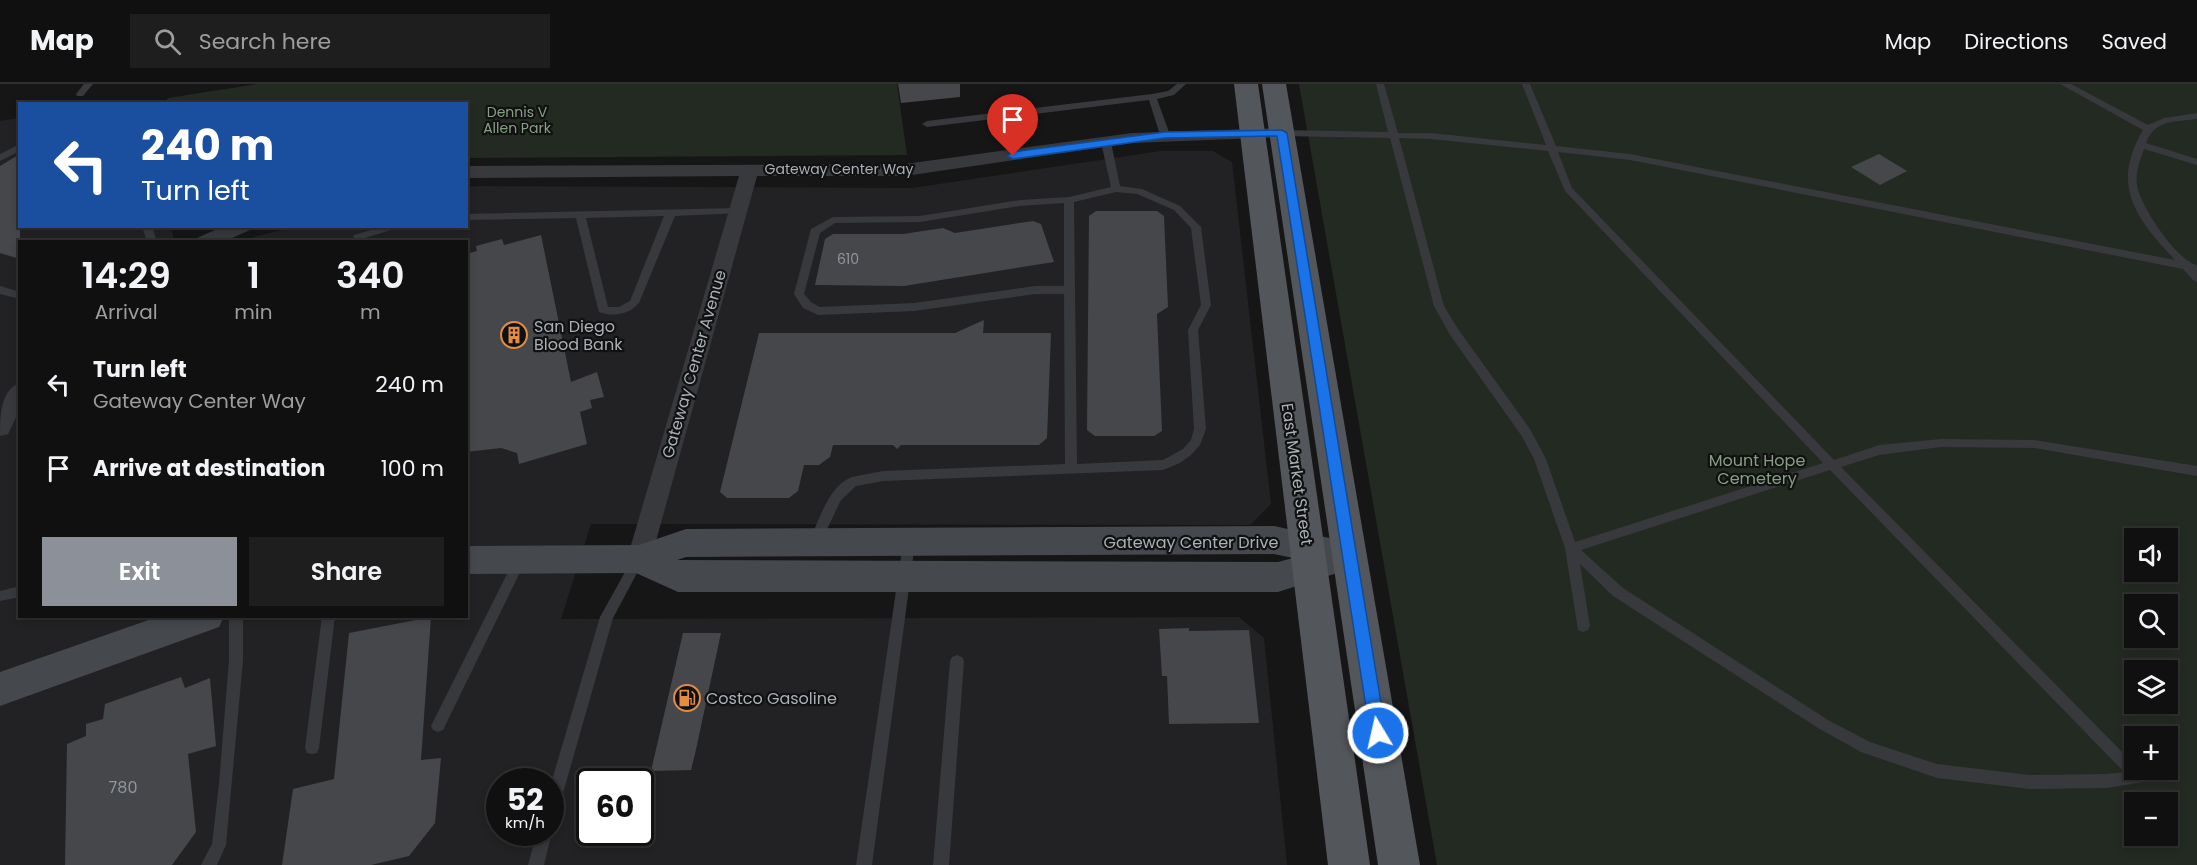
<!DOCTYPE html>
<html lang="en">
<head>
<meta charset="utf-8">
<style>
  :root { --surface:#101011; --page:#1e1e1f; --text:#f1f3f6; --muted:#9c9d9f; --line:#303031; --accent:#8c9099 }
  body { margin:0; font-family:Poppins,sans-serif; background:var(--page); color:var(--text); height:100vh; display:flex; flex-direction:column; font-size:22px; white-space:nowrap }
  * { box-sizing:border-box; margin:0 }
  p { font-size:20px; color:var(--muted) }
  .icon { flex:none; width:33px; height:33px; fill:none; stroke:currentColor; stroke-width:2; stroke-linecap:round; stroke-linejoin:round }
  .map { position:relative; flex:1; overflow:hidden }
  .side { position:absolute; left:18px; top:156px; width:450px; height:378px; display:flex; flex-direction:column; background:var(--surface); border-radius:0px; box-shadow:0 3px 9px #0003,0 0 0 2px var(--line) }
  .side>* { flex:none }
  .top-card { position:absolute; left:18px; top:18px; width:450px; height:126px; border-radius:0px; box-shadow:0 3px 9px #0003,0 0 0 2px var(--line); background:#1a4fa0; color:#fff; overflow:hidden }
  .fabs { position:absolute; left:2124px; top:444px; display:grid; gap:12px }
  .fabs a { display:grid; place-items:center; width:54px; height:54px; border-radius:0px; background:var(--surface); box-shadow:0 3px 9px #0003,0 0 0 2px var(--line); font-size:30px }
  .speed { position:absolute; left:486px; top:684px; display:flex; gap:12px; font-size:30px; font-weight:700; text-align:center }
  .speed>* { display:grid; place-content:center; width:78px; height:78px; border-radius:50%; background:var(--surface); box-shadow:0 3px 9px #0003,0 0 0 2px var(--line); line-height:1 }
  .speed small { font-size:15px; font-weight:400 }
  .speed .limit { border:3px solid #111; border-radius:9px; background:#fff; color:#111 }
  .pin { position:absolute; display:grid; place-items:center; width:51px; height:51px; color:#fff; margin:-62px -26px; border-radius:50% 50% 50% 0; rotate:-45deg; box-shadow:0 0 6px #0007 }
  .pin .icon { rotate:45deg }
  .me { position:absolute; width:66px; margin:-33px; rotate:351deg; stroke-linejoin:round; filter:drop-shadow(0 0 4px #0008) }
  .turn { display:flex; align-items:center; gap:21px; height:126px; padding:0 24px; font-size:27px }
  .turn .icon { width:78px; height:78px; stroke-width:2.5 }
  .turn b { display:block; font-size:42px; line-height:51px }
  .eta { display:flex; justify-content:space-evenly; align-items:center; height:102px; text-align:center }
  .eta b { font-size:36px; font-weight:600; line-height:42px }
  .primary-button { display:flex; gap:12px; margin-top:auto; padding:12px 24px }
  .primary-button a { flex:1; height:69px; border-radius:0px; background:var(--accent); color:#fff; font-size:24px; font-weight:600; line-height:69px; text-align:center }
  .primary-button a+a { background:var(--page); color:var(--text) }
  ul { padding:0; list-style:none }
  li { display:flex; align-items:center; gap:18px; height:84px; padding:0 24px }
  li div { flex:1 }
  li b { display:block; font-size:22px }
  li em { font-style:normal }
  header { display:flex; align-items:center; gap:36px; box-sizing:border-box; height:84px; padding:0 30px; background:var(--surface); border-bottom:2px solid var(--line) }
  header strong { font-size:28px }
  nav { display:flex; gap:33px; margin-inline-start:auto; font-size:21px }
  .search { width:420px; height:54px; background:var(--page); display:flex; align-items:center; gap:15px; box-sizing:border-box; padding:0 21px; border-radius:0px; color:var(--muted); font-size:22px }
  .map>svg:first-child { display:block }
  .built { fill:#222224; fill-rule:evenodd }
  .green { fill:#232a22; fill-rule:evenodd }
  .building { fill:#45474a }
  .lines { fill:none; stroke-linecap:round; stroke-linejoin:round }
  .lane { fill:#37393c; fill-rule:evenodd }
  .street { fill:#37393c; fill-rule:evenodd }
  .secondary { fill:#45484c; fill-rule:evenodd }
  .primary { fill:#53565b; fill-rule:evenodd }
  .route { fill:#1a73e8; stroke:#114b97; stroke-width:1.5 }
  .labels { text-anchor:middle; dominant-baseline:central; stroke-width:4.5; stroke-linejoin:round; paint-order:stroke }
  .far-park-label { font-size:14px; fill:#869f82; stroke:#111112 }
  .far-street-label { font-size:14px; fill:#a9b0b6; stroke:#111112 }
  .number-label { font-size:14px; fill:#90969b }
  .poi-label { font-size:16px; fill:#a9b0b6; stroke:#111112; text-anchor:start }
  .street-label { font-size:16px; fill:#a9b0b6; stroke:#111112 }
  .park-label { font-size:16px; fill:#869f82; stroke:#111112 }
  .near-number-label { font-size:16px; fill:#90969b }
</style>
</head>
<body>
<header>
<strong>Map</strong>
<div class="search"><svg class="icon" aria-label="search" viewBox="0 0 24 24"><circle cx="10" cy="10" r="6"/><path d="M15 15l6 6"/></svg>Search here</div>
<nav><a>Map</a><a>Directions</a><a>Saved</a></nav>
</header>
<div class="map">
<svg width="2197" height="781" viewBox="0 0 2197 781">
  <rect width="100%" height="100%" fill="#161617"/>
  <path class="built" d="M19,34L20,142L171,143L174,157L20,158V532H466V158L245,157L257,152L294,143L466,142L467,103L479,102L912,104L1161,67H1213L1232,78L1271,420L1250,441L591,440L561,535L1239,533L1264,554L1287,781H0V37ZM500,698H550V748H500ZM590,698H640V748H590Z"/>
  <g class="green">
    <path d="M257,0H897L907,71L467,74L466,20L164,19L168,14Z"/>
    <path d="M1299,0H2197V781H1437ZM2134,454H2168V488H2134ZM2134,520H2168V554H2134ZM2134,586H2168V620H2134ZM2134,652H2168V686H2134ZM2134,718H2168V752H2134Z"/>
  </g>
  <g class="building">
    <path d="M898,0H960V13L901,19Z"/>
    <path d="M20,70V175L0,169V82Z"/>
    <path d="M1879,70L1907,87L1880,101L1851,83Z"/>
    <path d="M1096,127H1157L1164,132L1168,223L1157,230L1162,347L1154,352H1095L1087,346L1089,132Z"/>
    <path d="M1033,137L1041,140L1054,178L904,202L815,201L825,155L833,150H903L943,144L955,149Z"/>
    <path d="M541,151L571,298L597,288L604,313L590,316L592,324L580,328L587,360L519,380L517,369L501,364L466,368V170L477,167L476,162L502,155L504,161Z"/>
    <path d="M984,236L983,249H1051L1047,354L1039,361H901L897,365L893,361H833L830,373L819,381H804L798,407L789,414H727L720,408L759,249H955Z"/>
    <path d="M431,533L421,676L441,674L435,739L409,772L371,781H282L293,705L334,695L349,549Z"/>
    <path d="M1189,544V547L1249,546L1259,639L1169,640L1167,592H1162L1159,545Z"/>
    <path d="M683,549H721L695,670L691,686L651,687Z"/>
    <path d="M181,593L185,604L210,594L211,606L216,662L188,670L196,748L172,781H65L67,660L86,652V640L103,635L105,620Z"/>
  </g>
  <g class="lines">
    <g class="lane">
      <path d="M84,0H93L83,12H77L76,10Z"/>
      <path d="M1177,0H1186L1174,11L1157,15L1170,51L1165,54L1160,51L1149,16L927,43L922,40L927,37L1152,10L1168,7Z"/>
      <path d="M1376,0H1384L1398,49H1431L1546,61L1522,0H1530L1556,62L1630,70L2175,176C2136,134 2110,102 2143,46L2060,0H2071L2148,41L2164,34L2197,29V35C2175,38 2155,35 2146,59L2197,75V81L2144,65C2140,77 2135,88 2137,101C2140,122 2177,177 2197,181V198L2193,196L2183,185L1630,76L1558,68L1572,104L1834,376L1879,361L1941,355L2034,356L2197,382V392L2034,364L1941,363L1879,371L1841,383L2134,680V686H2140L2145,693L2143,698L2107,704L2030,705L1937,694L1861,668L1818,644L1613,512L1580,480L1590,542L1588,546L1583,548L1578,546L1565,464L1534,375L1521,351L1450,251L1434,222L1390,54L1282,52L1277,49L1282,46L1388,48ZM1399,54L1431,55L1548,67L1565,107L1823,379L1575,458L1546,375L1530,345L1458,245L1444,222ZM1830,386L2124,688L2107,690L2030,691L1937,680L1870,658L1828,636L1623,504L1581,466Z"/>
      <path d="M1106,55L1111,58L1120,102L1142,105L1180,122L1201,143L1211,221L1198,246L1206,345L1200,361L1191,371L1180,379L1163,386L883,397L856,402L841,416L819,462H811L809,458C819,437 828,402 852,393L883,387L1065,380L1064,210H1035L914,227L818,231L803,224L794,210L811,145L833,133L920,132L1020,116L1069,113L1111,103L1101,58ZM1116,108L1137,110L1174,126L1191,144L1201,221L1188,246L1194,345L1191,356L1183,365L1163,376L1077,380L1074,118ZM1064,119V202H1035L914,219L820,223L811,218L804,210L820,149L835,139L920,138L1020,122Z"/>
      <path d="M20,60V67L0,77V70Z"/>
      <path d="M738,124L743,127L742,129L675,132L639,219C628,231 614,233 599,228L598,225L576,134L466,136V130ZM664,132L630,217L619,223H608L586,134Z"/>
      <path d="M142,142H152L157,158H147Z"/>
      <path d="M385,142H404L358,156L353,153L354,151Z"/>
      <path d="M0,202L20,208V215L0,210Z"/>
      <path d="M909,454L913,455L915,459L872,781H856L903,459L905,455Z"/>
      <path d="M520,471L524,472L526,476L443,646L438,648L433,646L431,642L516,472Z"/>
      <path d="M638,471L642,472L644,476L613,534L557,730L555,735L550,737V703L600,533L634,472Z"/>
      <path d="M20,502V513L0,517V507Z"/>
      <path d="M229,532H243V576L226,761L217,781H201L212,760L219,700L229,576Z"/>
      <path d="M322,532H335L319,664L317,669L312,670L307,669L305,664Z"/>
      <path d="M957,571L962,573L964,577L949,781H933L950,577L952,573Z"/>
      <path d="M550,744L552,748L544,781H528L537,748H550Z"/>
    </g>
    <g class="street">
      <path d="M1282,44L1288,45L1291,49L1288,53L1132,59L905,92H757L651,475L647,482L639,485L631,482L627,475L739,92L466,94V82L905,80L1132,49Z"/>
      <path d="M224,142H252L250,146L223,158H195L197,154Z"/>
      <path d="M20,299V325L8,350L0,352C0,333 0,306 20,299Z"/>
    </g>
    <g class="secondary">
      <path d="M1274,442L1362,461L1367,471L1362,481L1278,508H678L636,489L466,490V462L639,461L686,445ZM1274,470L1293,474L1278,478L677,476L686,473Z"/>
      <path d="M160,532H224L219,543L0,622V588Z"/>
    </g>
    <g class="primary">
      <path d="M1234,0H1258L1370,781H1328Z"/>
      <path d="M1262,0H1286L1420,781H1378Z"/>
    </g>
  </g>
  <path class="route" d="M1282,46L1287,49L1386,649L1383,654L1378,657L1372,654L1370,649L1277,52L1165,54L1013,75L1007,72L1013,68L1165,48Z"/>
  <defs>
    <symbol id="building-ring" viewBox="-11 -11 22 22"><circle r="9.5" fill="#111112" stroke="#e08d45" stroke-width="1.5"/><path d="M-4-6H4V6H1V3H-1V6H-4ZM-2.5-4.3h1.7v1.8h-1.7ZM.8-4.3h1.7v1.8H.8ZM-2.5-1h1.7V.8h-1.7ZM.8-1h1.7V.8H.8Z" fill="#e08d45"/></symbol>
    <symbol id="fuel-ring" viewBox="-11 -11 22 22"><circle r="9.5" fill="#111112" stroke="#e08d45" stroke-width="1.5"/><path d="M-5.5-6h7V0h2V4h1.3V-2.5L3-4.5l.8-.8L6-3V5H2.5V1h-1V6h-7ZM-4.2-4.7v3.2H.2V-4.7Z" fill="#e08d45"/></symbol>
  </defs>
  <g fill-rule="evenodd">
    <use href="#building-ring" x="499" y="236" width="30" height="30"/>
    <use href="#fuel-ring" x="672" y="599" width="30" height="30"/>
  </g>
  <g class="labels">
    <g class="far-park-label">
      <text x="517" y="28">Dennis V<tspan x="517" dy="16">Allen Park</tspan></text>
    </g>
    <g class="far-street-label">
      <text x="839" y="85">Gateway Center Way</text>
    </g>
    <g class="number-label">
      <text x="848" y="175">610</text>
    </g>
    <g class="poi-label">
      <text x="534" y="242">San Diego<tspan x="534" dy="18">Blood Bank</tspan></text>
      <text x="706" y="614">Costco Gasoline</text>
    </g>
    <g class="street-label">
      <text transform="translate(694 280) rotate(-74)">Gateway Center Avenue</text>
      <text transform="translate(1297 390) rotate(82)">East Market Street</text>
      <text x="1191" y="458">Gateway Center Drive</text>
    </g>
    <g class="park-label">
      <text x="1757" y="376">Mount Hope<tspan x="1757" dy="18">Cemetery</tspan></text>
    </g>
    <g class="near-number-label">
      <text x="123" y="703">780</text>
    </g>
  </g>
</svg>
<div class="fabs">
<a><svg class="icon" aria-label="sound" viewBox="0 0 24 24"><path d="M4 9h4l5-4v14l-5-4H4zM17 9q2 3 0 6"/></svg></a>
<a><svg class="icon" aria-label="search" viewBox="0 0 24 24"><circle cx="10" cy="10" r="6"/><path d="M15 15l6 6"/></svg></a>
<a><svg class="icon" aria-label="layers" viewBox="0 0 24 24"><path d="M12 4l9 5-9 5-9-5zM3 14l9 5 9-5"/></svg></a>
<a>+</a>
<a>−</a>
</div>
<div class="speed"><div>52<small>km/h</small></div><div class="limit">60</div></div>
<div class="pin" style="left:1013px;top:72px;background:#d93025"><svg class="icon" aria-label="arrive" viewBox="0 0 24 24"><path d="M6 21V4h12l-3 4 3 4H6"/></svg></div>
<svg class="me" style="left:1378px;top:649px" viewBox="-20 -20 40 40"><circle r="17" fill="#1a73e8" stroke="#fff" stroke-width="3"/><path d="M0-11L8 9 0 5-8 9z" fill="#fff"/></svg>
<div class="top-card">
<div class="turn"><svg class="icon" aria-label="left" viewBox="0 0 24 24"><path d="M17 20v-9H6M10 6l-5 5 5 5"/></svg><div><b>240 m</b>Turn left</div></div>
</div>
<section class="side">
<div class="eta">
<div><b>14:29</b><p>Arrival</p></div>
<div><b>1</b><p>min</p></div>
<div><b>340</b><p>m</p></div>
</div>
<ul>
<li><svg class="icon" aria-label="left" viewBox="0 0 24 24"><path d="M17 20v-9H6M10 6l-5 5 5 5"/></svg><div><b>Turn left</b><p>Gateway Center Way</p></div><em>240 m</em></li>
<li><svg class="icon" aria-label="arrive" viewBox="0 0 24 24"><path d="M6 21V4h12l-3 4 3 4H6"/></svg><div><b>Arrive at destination</b></div><em>100 m</em></li>
</ul>
<div class="primary-button"><a>Exit</a><a>Share</a></div>
</section>
</div>
</body>
</html>
